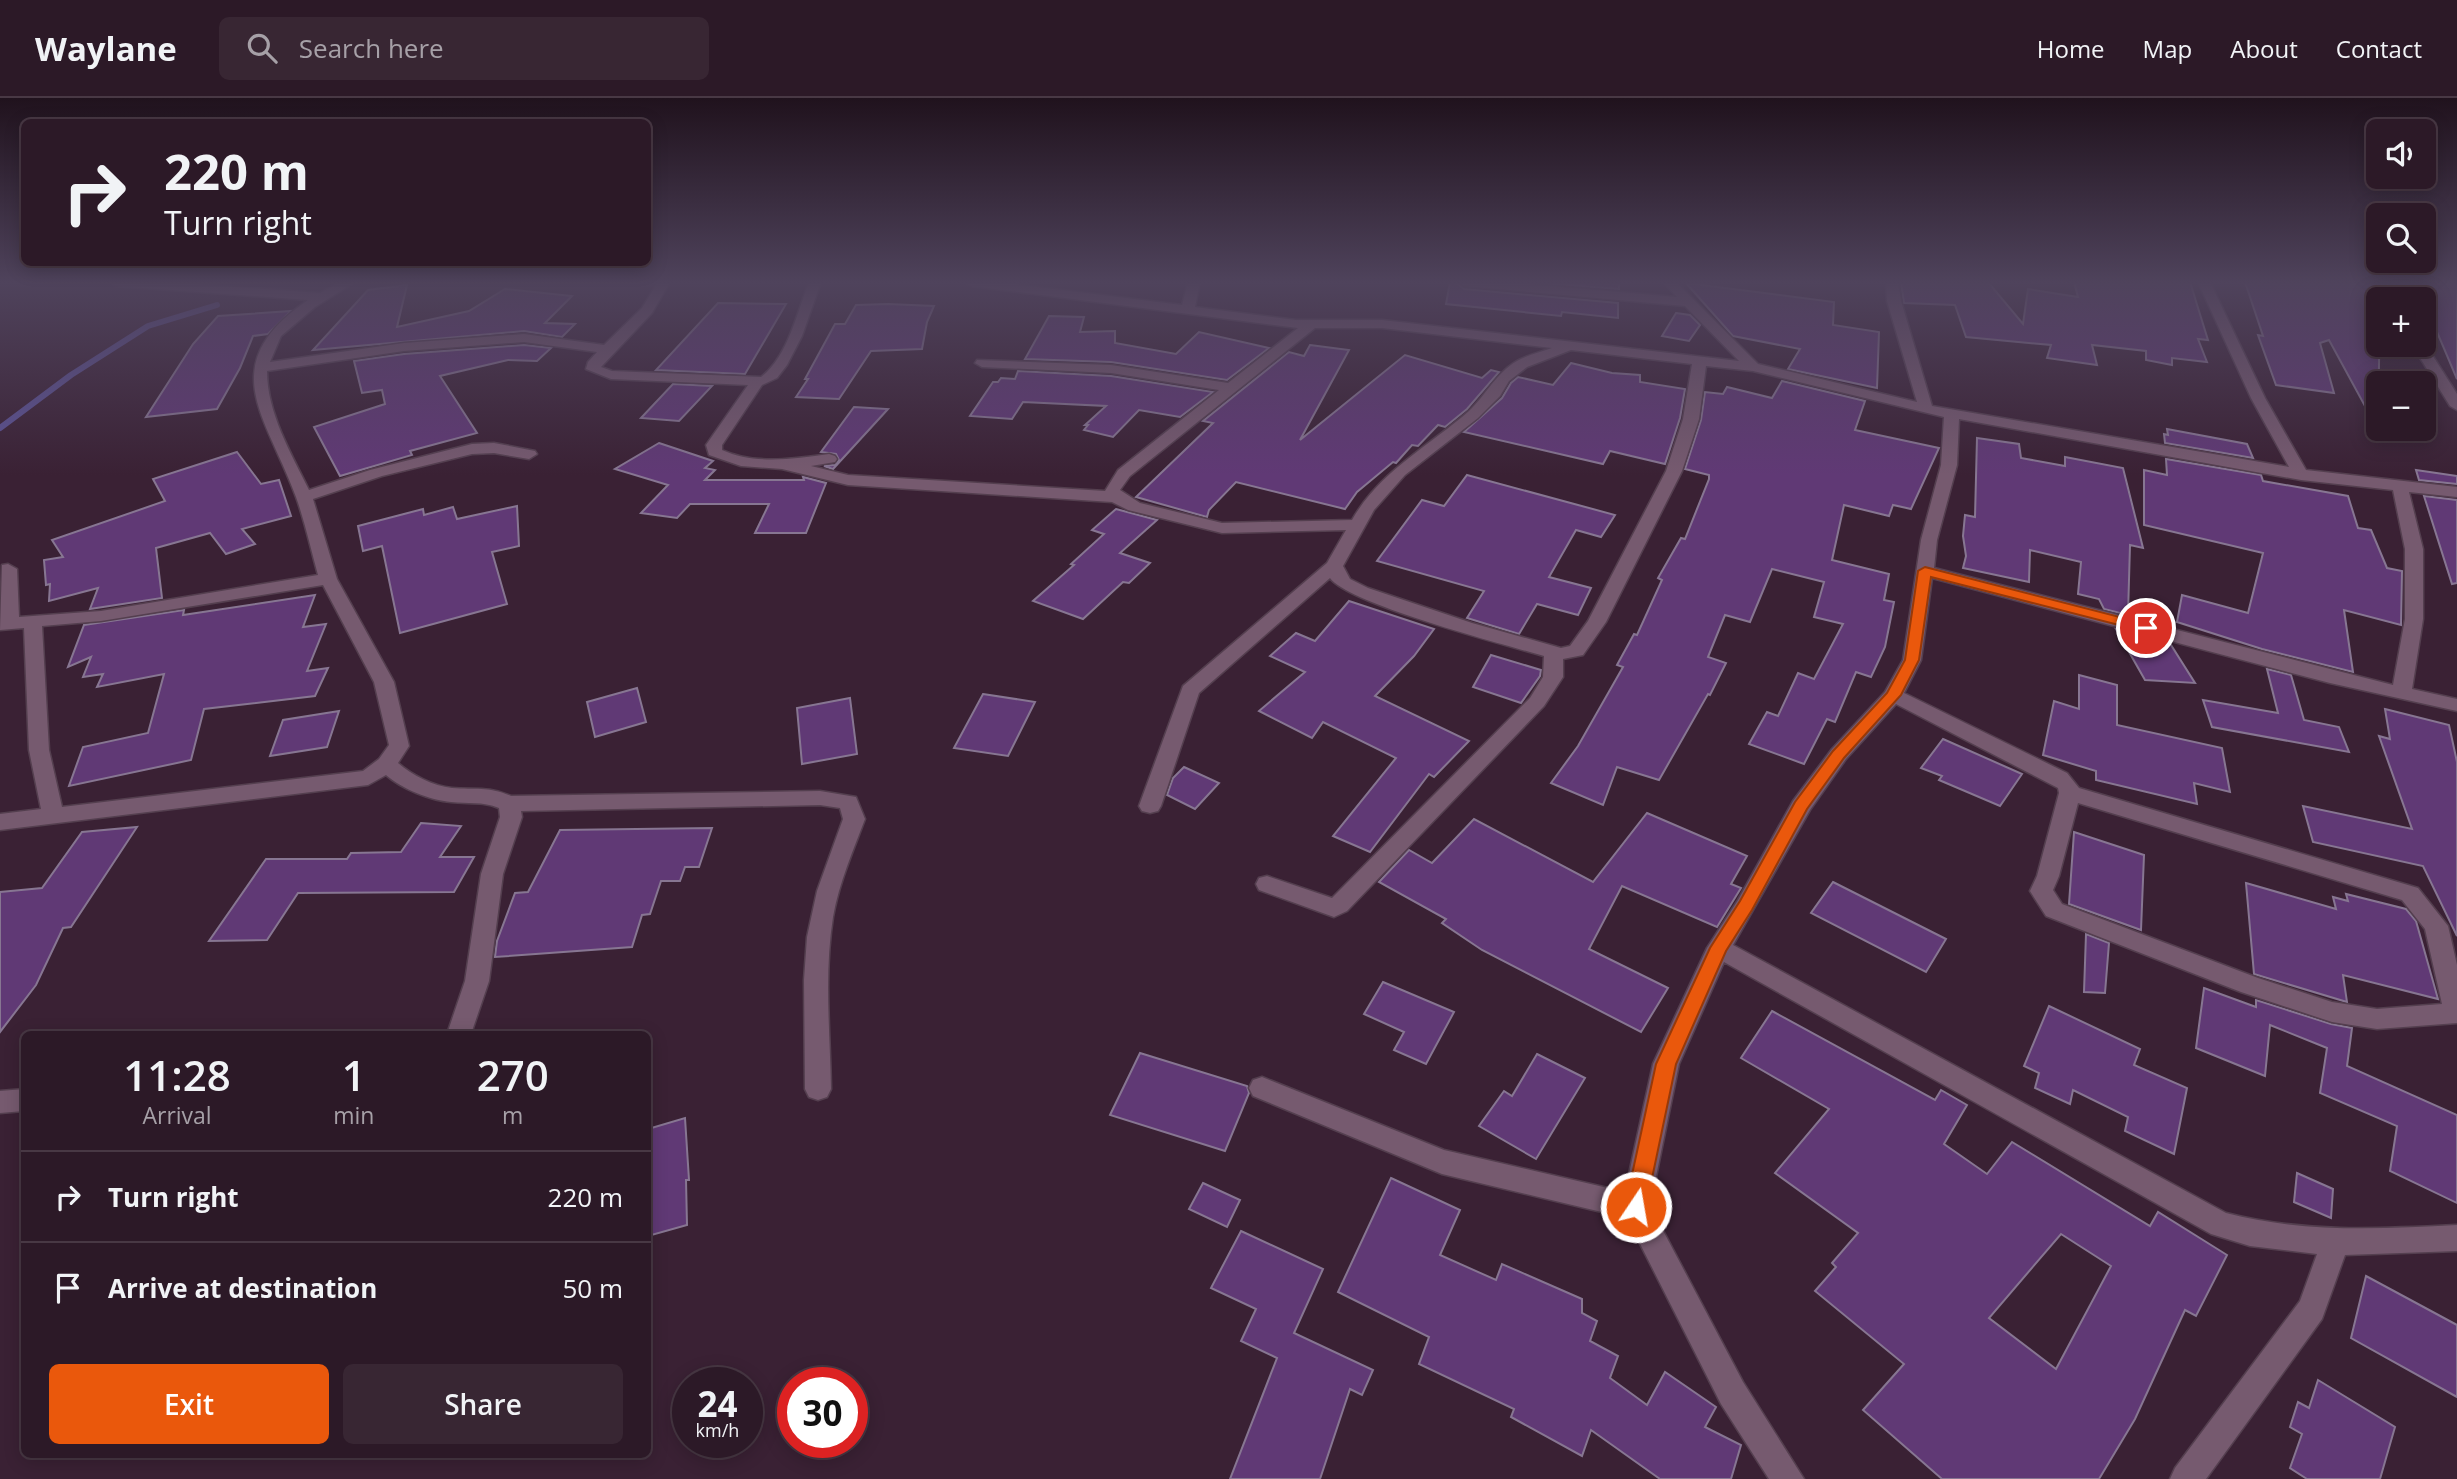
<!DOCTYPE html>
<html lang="en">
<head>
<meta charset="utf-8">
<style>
  :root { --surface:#2c1927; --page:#382633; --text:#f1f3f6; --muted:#a6a0a7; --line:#483844; --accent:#ea580c }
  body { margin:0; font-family:"Open Sans",sans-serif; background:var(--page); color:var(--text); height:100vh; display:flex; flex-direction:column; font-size:26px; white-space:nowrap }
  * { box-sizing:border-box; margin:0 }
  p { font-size:23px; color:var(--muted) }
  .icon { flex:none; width:38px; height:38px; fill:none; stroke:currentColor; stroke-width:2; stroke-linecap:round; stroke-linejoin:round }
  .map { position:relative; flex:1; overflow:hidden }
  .panel { position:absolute; left:21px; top:933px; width:630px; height:427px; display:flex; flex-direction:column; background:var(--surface); border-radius:10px; box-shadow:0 4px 18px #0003,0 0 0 2px var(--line) }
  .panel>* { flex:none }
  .banner { position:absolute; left:21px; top:21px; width:630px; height:147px; border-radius:10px; box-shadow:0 4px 18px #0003,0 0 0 2px var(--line); background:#2c1927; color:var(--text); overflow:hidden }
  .buttons { position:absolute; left:2366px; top:21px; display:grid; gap:14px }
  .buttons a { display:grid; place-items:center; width:70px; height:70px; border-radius:10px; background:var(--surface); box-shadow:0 4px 18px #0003,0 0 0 2px var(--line); font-size:35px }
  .speed { position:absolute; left:672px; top:1269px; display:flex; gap:14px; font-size:35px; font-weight:700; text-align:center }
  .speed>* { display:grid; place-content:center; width:91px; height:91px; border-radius:50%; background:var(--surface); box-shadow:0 4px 18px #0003,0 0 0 2px var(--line); line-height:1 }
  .speed small { font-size:18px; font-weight:400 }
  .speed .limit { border:10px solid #d22; background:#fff; color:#111 }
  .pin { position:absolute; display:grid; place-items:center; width:60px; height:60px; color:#fff; margin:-30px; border:4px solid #fff; border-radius:50%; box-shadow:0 2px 7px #0007 }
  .me { position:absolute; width:77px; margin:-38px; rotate:12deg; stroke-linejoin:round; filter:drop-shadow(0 0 5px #0008) }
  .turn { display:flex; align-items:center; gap:24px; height:147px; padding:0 28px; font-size:32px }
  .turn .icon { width:91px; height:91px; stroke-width:2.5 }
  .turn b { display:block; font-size:49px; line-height:60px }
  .eta { display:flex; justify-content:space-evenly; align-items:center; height:119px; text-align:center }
  .eta b { font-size:42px; font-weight:600; line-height:49px }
  .primary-button { display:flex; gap:14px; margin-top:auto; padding:14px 28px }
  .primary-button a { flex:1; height:80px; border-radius:10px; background:var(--accent); color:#fff; font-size:28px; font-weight:600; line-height:80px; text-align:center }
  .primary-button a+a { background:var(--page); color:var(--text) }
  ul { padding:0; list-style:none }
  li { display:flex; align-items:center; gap:21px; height:91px; padding:0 28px; border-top:2px solid var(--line) }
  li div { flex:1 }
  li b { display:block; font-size:26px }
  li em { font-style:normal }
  header { display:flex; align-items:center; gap:42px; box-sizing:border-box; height:98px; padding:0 35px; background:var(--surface); border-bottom:2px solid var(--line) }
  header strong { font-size:33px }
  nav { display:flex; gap:38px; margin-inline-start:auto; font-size:24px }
  .search { width:490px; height:63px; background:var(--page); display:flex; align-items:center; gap:18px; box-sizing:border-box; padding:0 24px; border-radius:10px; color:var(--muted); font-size:26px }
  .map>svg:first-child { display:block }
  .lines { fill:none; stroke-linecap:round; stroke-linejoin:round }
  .stream { stroke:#5c5295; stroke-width:6 }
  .building { fill:#603975; stroke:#877692; stroke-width:2; fill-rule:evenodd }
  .minor-casing { stroke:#543f4f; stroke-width:3 }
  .minor { fill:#765a6f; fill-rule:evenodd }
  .route { fill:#ea580c; stroke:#983908; stroke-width:2 }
</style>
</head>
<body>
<header>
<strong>Waylane</strong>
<div class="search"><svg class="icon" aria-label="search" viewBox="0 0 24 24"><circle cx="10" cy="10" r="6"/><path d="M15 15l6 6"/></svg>Search here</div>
<nav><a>Home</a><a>Map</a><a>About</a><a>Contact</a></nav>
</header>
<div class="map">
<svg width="2457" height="1381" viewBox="0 0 2457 1381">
  <rect width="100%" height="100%" fill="#3a2134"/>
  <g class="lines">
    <path class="stream" d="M0,330L71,277L148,228L217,207"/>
  </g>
  <g class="building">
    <path d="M1450,184H1456L1464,191L1618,205V220L1562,214L1561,218L1446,206Z"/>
    <path d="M1530,184H1619V191Z"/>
    <path d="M1901,184H1988L2023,226L2028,191L2078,199L2074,184H2190L2208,242L2198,241L2207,264L2172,260V267L2146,262V253L2092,247L2097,267L2047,260L2051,247L1966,239L1955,207L1904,205Z"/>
    <path d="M2245,184H2367L2380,201L2378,332L2329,242L2320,245L2334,295L2276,287L2258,237L2263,238Z"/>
    <path d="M2386,184H2457V281L2426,208L2424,207V201H2400Z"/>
    <path d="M1686,185L1834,204L1833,227L1879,234L1877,290L1788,271L1800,251L1733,238Z"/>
    <path d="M407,187L397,229L469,213L505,191L572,198L545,225L575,226L562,239L524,233L313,252L368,192Z"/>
    <path d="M718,205L786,206L745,276L656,272Z"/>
    <path d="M888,206L934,208L927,224L922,251L871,253L839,301L796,299L808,281H805L835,226H845L856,207Z"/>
    <path d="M291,213L268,236L253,238L240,270L217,311L146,319L193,246L218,218Z"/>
    <path d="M1676,215L1690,217L1700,227L1689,243L1662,238Z"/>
    <path d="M1049,218L1084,219L1080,234L1115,233V245L1176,256L1199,234L1269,250L1227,282L1111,264L1025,261Z"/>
    <path d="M524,247L551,250L537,263L508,262L440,278L477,335L410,353L412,357L340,378L314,329L385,306L382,292L362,295L354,263L404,256Z"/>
    <path d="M1310,247L1349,252L1300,342L1405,257L1482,280L1491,272L1499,274L1467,311L1445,329L1438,327L1418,348L1412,347L1396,365L1393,364L1357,394L1345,411L1236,384L1209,412L1207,419L1136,399L1213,325L1203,323L1289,254L1304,258Z"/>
    <path d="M1571,265L1612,275L1640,277V284L1685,291L1680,320L1665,366L1610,353L1603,366L1464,334L1502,300L1511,285L1518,279L1553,287Z"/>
    <path d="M1018,273L1111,278L1213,294L1180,319L1139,312L1113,339L1084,332L1088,327H1085L1106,308L1023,304L1012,321L970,318L993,284H998L1001,280L1015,281Z"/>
    <path d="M1782,283L1865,303L1855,332L1939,350L1911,411L1893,407L1889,418L1844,407L1832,462L1889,476L1884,502L1894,504L1885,549L1871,579L1856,574L1835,624L1827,621L1804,666L1749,646L1767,614L1778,618L1798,575L1814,581L1843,526L1814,519L1824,484L1772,471L1750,524L1725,517L1708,559L1726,565L1710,597L1708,596L1659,682L1617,669L1603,707L1551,685L1578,648L1623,569L1617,567L1634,536L1637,537L1662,482L1658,480L1681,440L1685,441L1709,381V377L1685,371L1701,322L1705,294L1723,296L1727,289L1772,300Z"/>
    <path d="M673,286L712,288L679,323L641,320Z"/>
    <path d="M854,309L888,311L833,371L824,368L835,367L839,362L836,356L821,354Z"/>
    <path d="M2167,331L2247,346L2253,360L2165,345L2164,336L2168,337Z"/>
    <path d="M1977,340L2019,346L2021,360L2065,368V359L2123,370L2143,450L2130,447L2128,517L2104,511L2099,501L2078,496L2081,464L2030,452L2029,484L1963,470L1966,458L1963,438L1965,417L1975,419Z"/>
    <path d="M659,345L713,363L705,370L715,372L705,382H804L803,379L826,385L806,435H755L769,406H690L677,420L641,415L668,387L615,371Z"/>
    <path d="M237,354L261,386L279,382L291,418L242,431L255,446L226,456L210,435L156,450L162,500L90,511L98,490L49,503L50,486L46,487L44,462L63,459L52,442L165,403L153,381Z"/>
    <path d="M2166,361L2261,377L2263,383L2348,398L2358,430L2371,432L2387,470L2402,473L2401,527L2344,512L2353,574L2262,551L2177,524L2182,497L2248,515L2263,455L2144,427V372L2167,377Z"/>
    <path d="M2416,372L2457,378V386L2419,382Z"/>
    <path d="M1467,377L1615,417L1601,439L1576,432L1549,479L1591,490L1578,517L1537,506L1519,536L1467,520L1484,493L1377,463L1422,402L1444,408Z"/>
    <path d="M2424,398L2457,402V485L2452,486Z"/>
    <path d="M517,408L519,448L492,454L507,506L400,535L382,448L363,453L358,428L423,411L424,417L453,409L457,421Z"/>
    <path d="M1116,411L1157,422L1120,455L1150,465L1129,485L1123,484L1083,521L1033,503L1074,467L1071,466L1104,436L1092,432Z"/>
    <path d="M315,497L303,529L326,526L307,573L328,570L315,598L204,611L191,662L69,688L83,649L148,635L164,576L97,589L103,576L83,579L91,559L68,569L84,527L184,512L183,517Z"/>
    <path d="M1349,503L1434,531L1414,558L1375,598L1469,643L1434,679L1429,676L1370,754L1333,738L1396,660L1323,624L1312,640L1259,613L1305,574L1270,558L1296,535L1315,543Z"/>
    <path d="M2116,531L2127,534V543L2171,547L2195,585L2145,582Z"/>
    <path d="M1491,557L1541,572L1540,578L1521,605L1473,589Z"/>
    <path d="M2267,571L2291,577L2304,622L2339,629L2349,654L2212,629L2203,602L2278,615Z"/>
    <path d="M2079,577L2117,587V627L2222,650L2230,694L2194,685L2197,706L2096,682V673L2043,657L2054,603L2079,611Z"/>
    <path d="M637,590L646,624L595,639L587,604Z"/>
    <path d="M983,596L1035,604L1008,658L954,650Z"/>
    <path d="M850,600L857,656L802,666L797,610Z"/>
    <path d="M2385,611L2449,627L2457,664V838L2423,768L2313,744L2303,708L2412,731L2379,638L2390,641Z"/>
    <path d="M339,613L327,649L270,658L283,622Z"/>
    <path d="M1943,641L2022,676L2000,708L1939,682L1942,678L1921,670Z"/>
    <path d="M1184,669L1219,685L1195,711L1167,697L1173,680Z"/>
    <path d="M1647,715L1747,758L1731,786L1741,790L1717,829L1622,788L1589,851L1668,890L1641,934L1482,852L1442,825L1446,821L1379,784L1409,752L1432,765L1474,721L1593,784Z"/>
    <path d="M421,725L461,728L440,759H474L454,794L298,795L267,842L209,843L266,761H347L351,755L401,754Z"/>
    <path d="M137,729L71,829L63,830L36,887L0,934V794L42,790L82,734Z"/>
    <path d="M712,730L699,769H685L680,783H661L650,816L642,817L632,849L495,859L497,843L515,795L528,794L560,732Z"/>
    <path d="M2074,734L2144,757L2141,832L2069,806Z"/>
    <path d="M1833,784L1946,841L1926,874L1811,815Z"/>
    <path d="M2246,785L2336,811L2333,799L2348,803L2346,796L2406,811L2416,823L2438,901L2343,877L2347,904L2254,876Z"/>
    <path d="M2086,836L2109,845L2105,895L2084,894Z"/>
    <path d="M1383,884L1454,914L1426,966L1394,952L1404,934L1364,916Z"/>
    <path d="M2204,890L2256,909V902L2331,926L2352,930L2347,968L2457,1017V1105L2390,1073L2397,1028L2320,995L2327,950L2270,927L2265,978L2196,950Z"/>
    <path d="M2049,908L2140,951L2134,967L2187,990L2174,1056L2125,1033L2128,1019L2073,992L2070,1006L2035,990L2039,975L2024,968Z"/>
    <path d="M1772,913L1935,1002L1941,992L1967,1007L1944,1046L1987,1076L2012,1044L2150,1128L2158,1114L2227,1157L2196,1218L2185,1212L2135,1321L2099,1381H1942L1863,1312L1904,1266L1815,1193L1836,1169L1832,1165L1858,1135L1775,1075L1829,1011L1741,960ZM2061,1136L2111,1168L2056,1271L1989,1220Z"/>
    <path d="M1140,955L1247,988L1249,995L1225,1053L1110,1017Z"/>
    <path d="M1537,956L1585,980L1536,1061L1479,1028L1504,993L1512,998Z"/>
    <path d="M685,1020L689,1082H686L687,1127L648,1138V1031Z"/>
    <path d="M2297,1075L2333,1091L2331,1120L2294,1104Z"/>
    <path d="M1391,1080L1460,1112L1440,1157L1496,1182L1502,1166L1582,1201V1215L1597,1223L1590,1243L1618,1258L1610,1280L1647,1307L1665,1274L1716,1309L1705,1329L1741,1347L1731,1381H1660L1591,1332L1582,1358L1511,1319L1514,1311L1419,1266L1429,1239L1338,1194Z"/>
    <path d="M1203,1085L1240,1102L1227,1129L1189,1111Z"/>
    <path d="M1241,1133L1323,1171L1294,1235L1373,1272L1362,1297L1350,1291L1320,1381H1230L1277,1260L1241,1243L1256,1211L1211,1190Z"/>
    <path d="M2366,1178L2457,1227V1299L2351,1240Z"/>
    <path d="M2318,1282L2395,1329L2380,1381H2307L2290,1370L2302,1336L2290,1329L2298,1304L2309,1310Z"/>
  </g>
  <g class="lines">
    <defs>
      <g id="minor">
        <path d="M110,184H165L320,195L340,184H355L315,209L281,238L270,264L404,245L524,236L604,247L642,210L658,184H670L652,215L601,269L612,273L761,279C788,259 797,214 809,184H821L802,238L787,267L777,280L762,287L722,347V352C755,367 793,361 829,356L835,358L837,361L835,364L811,368L848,377L1105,393L1118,372L1219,292L1111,275L982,269L975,265L977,262L1111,267L1228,285L1298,230L971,188L965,184H998L1182,207L1188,184H1200L1195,209L1296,222H1382L1739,263L1685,208L1464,188L1458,184H1503L1677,199L1663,184H1676L1758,266L1917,304L1887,203L1886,184H1898L1901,203L1932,308L2289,369L2251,300L2198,184H2210L2265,300L2306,372L2457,389V399L2409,394L2423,451V521L2412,591L2457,601V613L2330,585L1932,480L1921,562L1904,595L2067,675L2079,690L2418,790L2448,828L2457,867V925L2377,931L2332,924L2241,894L2046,818L2030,793L2037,778L2059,695L2058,690L1896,606L1846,661L1810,712L1733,847L2226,1115C2303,1135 2379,1131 2457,1127V1153L2345,1157L2322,1221L2206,1381H2170L2175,1370L2300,1203L2317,1156L2250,1148L2211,1136L1724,864L1679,966L1650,1108L1743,1284L1804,1381H1769L1721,1306L1627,1120L1442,1076L1253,998L1249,990L1253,982L1262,979L1444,1052L1625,1094L1653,966L1707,850L1738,802L1793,703L1832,651L1885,594L1903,562L1921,442L1941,367L1944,319L1753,273L1706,268L1699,321L1682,373L1606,524L1583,557L1563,561V579L1544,608L1347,813L1334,819L1259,792L1256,786L1259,780L1267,778L1332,800L1530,600L1543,579L1544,558C1506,547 1349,506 1330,480L1199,595L1161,708L1158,713L1150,715L1142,713L1139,708L1183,588L1327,465L1346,432L1222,435L1128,412L1112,404L848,387L782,371L741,368L709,357L706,347L748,287L611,281L586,271L588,264L597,254L524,244L404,253L267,273C267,315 291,355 309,392L370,372L472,346L494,345L535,353L537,356L529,361L494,355L472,356L382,378L313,401L337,481L394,584L409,648L398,665C412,677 433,688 452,690C476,692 488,688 511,698L820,693L856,699L865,721C853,753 839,785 833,819C824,876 830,934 831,991L827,999L818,1002L809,999L805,991L804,882L807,839L817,793L843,721L840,710L820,707L521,713L522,719L503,776L489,883L471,936H447L465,883L481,776L500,719L499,710C482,703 468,706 451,704C430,702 402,691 386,677L368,687L0,732V716L41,711L29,652L24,530L0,532L2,467L8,466L17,471L19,519L101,513L318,477C311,452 305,424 296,399C266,317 213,267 308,202L116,188ZM1315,230H1382L1552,250C1541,254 1527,257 1517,263C1496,275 1486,297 1469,313C1428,349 1380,373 1352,422L1222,425L1140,405L1120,392L1130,378ZM1571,252L1692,266L1683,321L1666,373L1588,523L1570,548L1561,550L1472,525L1368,490L1350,481L1343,468L1374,412L1405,377L1478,320L1500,298L1509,283L1527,269ZM1959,321L2301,382L2393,392L2405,451V521L2393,587L1934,470L1937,442L1957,367ZM323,487L374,584L389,647L379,661L363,673L62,709L49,652L42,528L101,523ZM2078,705L2402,802L2425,831L2442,906L2377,911L2332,904L2258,880L2062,806L2053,792L2059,778Z"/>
        <path d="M2370,184H2383L2397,201H2383Z"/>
        <path d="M2424,244L2457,296V312L2450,308L2412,247H2424Z"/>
        <path d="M24,991V1013L0,1015V993Z"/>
      </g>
    </defs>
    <use href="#minor" class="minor-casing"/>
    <use href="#minor" class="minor"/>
  </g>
  <linearGradient id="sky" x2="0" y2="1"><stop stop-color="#20121d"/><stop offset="0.49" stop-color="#4f435c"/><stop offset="1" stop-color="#4f435c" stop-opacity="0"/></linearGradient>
  <rect width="2457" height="377" fill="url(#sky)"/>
  <path class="route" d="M1925,469L2151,527L2153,530L2146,534L1931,479L1919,562L1901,597L1844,660L1807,711L1752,812L1726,853L1676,966L1646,1109L1643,1116L1636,1119L1628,1116L1625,1109L1656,966L1710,850L1740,803L1795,704L1833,653L1887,595L1905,562L1918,473Z"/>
</svg>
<div class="buttons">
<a><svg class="icon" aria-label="sound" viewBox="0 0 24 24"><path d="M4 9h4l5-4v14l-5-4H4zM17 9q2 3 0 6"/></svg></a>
<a><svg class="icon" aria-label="search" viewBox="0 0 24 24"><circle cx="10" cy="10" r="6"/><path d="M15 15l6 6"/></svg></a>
<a>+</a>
<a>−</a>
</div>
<div class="speed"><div>24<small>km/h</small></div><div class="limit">30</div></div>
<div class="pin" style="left:2146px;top:530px;background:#d93025"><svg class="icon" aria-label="arrive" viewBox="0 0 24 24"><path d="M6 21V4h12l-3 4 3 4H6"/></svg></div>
<svg class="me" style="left:1636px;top:1109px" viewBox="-20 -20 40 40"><circle r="17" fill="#ea580c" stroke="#fff" stroke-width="3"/><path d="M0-11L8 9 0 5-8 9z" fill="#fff"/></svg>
<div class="banner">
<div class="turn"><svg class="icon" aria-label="right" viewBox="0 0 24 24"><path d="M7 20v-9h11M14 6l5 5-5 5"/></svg><div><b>220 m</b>Turn right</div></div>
</div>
<section class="panel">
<div class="eta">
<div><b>11:28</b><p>Arrival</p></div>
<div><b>1</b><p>min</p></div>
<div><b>270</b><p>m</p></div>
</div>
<ul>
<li><svg class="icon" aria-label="right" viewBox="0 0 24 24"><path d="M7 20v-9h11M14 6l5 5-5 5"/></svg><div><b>Turn right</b></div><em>220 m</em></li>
<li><svg class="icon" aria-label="arrive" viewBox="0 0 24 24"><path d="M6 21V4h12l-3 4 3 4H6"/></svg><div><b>Arrive at destination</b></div><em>50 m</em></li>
</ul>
<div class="primary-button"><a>Exit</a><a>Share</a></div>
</section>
</div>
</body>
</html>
